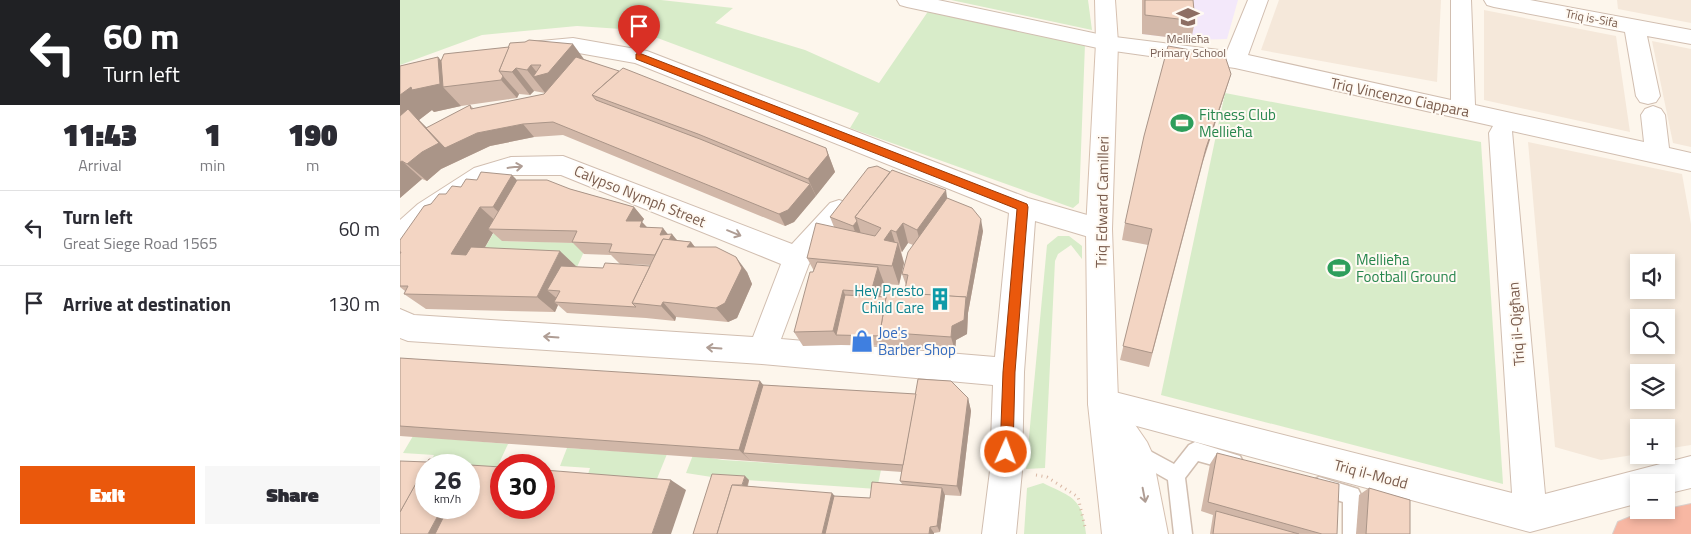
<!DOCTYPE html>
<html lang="en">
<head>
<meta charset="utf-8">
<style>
  :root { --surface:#fff; --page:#f7f7f7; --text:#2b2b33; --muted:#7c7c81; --line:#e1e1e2; --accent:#ea580c }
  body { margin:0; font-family:"Titillium Web",sans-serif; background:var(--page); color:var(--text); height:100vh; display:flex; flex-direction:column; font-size:19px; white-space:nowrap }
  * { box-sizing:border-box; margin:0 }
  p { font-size:16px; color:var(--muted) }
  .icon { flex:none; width:28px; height:28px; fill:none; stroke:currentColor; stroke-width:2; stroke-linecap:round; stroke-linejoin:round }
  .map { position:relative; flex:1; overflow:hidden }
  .drawer { display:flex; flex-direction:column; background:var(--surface); width:400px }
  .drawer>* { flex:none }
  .top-card { background:#202124; color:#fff; overflow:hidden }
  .tools { position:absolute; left:1230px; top:254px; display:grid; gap:10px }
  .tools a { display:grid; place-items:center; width:45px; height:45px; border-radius:0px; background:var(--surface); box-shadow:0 2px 8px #0003; font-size:25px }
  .speed { position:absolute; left:15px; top:454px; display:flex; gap:10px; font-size:25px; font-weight:700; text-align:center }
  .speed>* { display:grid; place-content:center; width:65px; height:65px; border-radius:50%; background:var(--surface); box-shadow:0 2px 8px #0003; line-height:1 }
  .speed small { font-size:12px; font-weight:400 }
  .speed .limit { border:8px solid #d22; background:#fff; color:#111 }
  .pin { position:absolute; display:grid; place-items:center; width:42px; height:42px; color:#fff; margin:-51px -21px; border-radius:50% 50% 50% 0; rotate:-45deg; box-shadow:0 0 5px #0007 }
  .pin .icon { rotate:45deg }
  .me { position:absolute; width:55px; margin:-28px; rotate:2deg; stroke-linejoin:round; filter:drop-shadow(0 0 4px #0008) }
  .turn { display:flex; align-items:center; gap:18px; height:105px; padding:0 20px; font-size:22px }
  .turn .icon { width:65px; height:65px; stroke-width:2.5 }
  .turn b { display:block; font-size:35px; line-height:42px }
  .eta { display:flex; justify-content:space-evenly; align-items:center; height:85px; text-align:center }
  .eta b { font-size:30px; font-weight:800; line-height:35px }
  .primary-button { display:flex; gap:10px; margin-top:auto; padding:10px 20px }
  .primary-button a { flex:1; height:58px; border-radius:0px; background:var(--accent); color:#fff; font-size:20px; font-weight:800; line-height:58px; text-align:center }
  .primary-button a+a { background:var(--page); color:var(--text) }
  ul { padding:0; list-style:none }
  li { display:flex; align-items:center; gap:15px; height:75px; padding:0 20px; border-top:1px solid var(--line) }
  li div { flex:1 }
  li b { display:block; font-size:19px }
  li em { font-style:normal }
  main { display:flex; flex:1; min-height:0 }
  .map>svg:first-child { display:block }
  .residential { fill:#f5e8da; fill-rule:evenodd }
  .education { fill:#f3e8fa }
  .green { fill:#d8ecc9 }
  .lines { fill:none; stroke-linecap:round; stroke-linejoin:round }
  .lane-casing { stroke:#d1beb0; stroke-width:3 }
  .street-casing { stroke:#d1beb0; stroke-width:2 }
  .secondary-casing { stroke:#d6c0b0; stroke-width:2 }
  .highway-casing { stroke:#dad1cd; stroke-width:2 }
  .path { stroke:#d9b8a5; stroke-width:3; stroke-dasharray:1 4.5; stroke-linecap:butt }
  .lane { fill:#fff; fill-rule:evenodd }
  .street { fill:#fff; fill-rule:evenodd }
  .secondary { fill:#fff; fill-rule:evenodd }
  .highway { fill:#f7b7a3; fill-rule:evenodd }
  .wall { fill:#d1b7a8; fill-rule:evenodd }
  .shaded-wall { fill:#aa9588 }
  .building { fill:#f3d5c3; stroke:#aa9588 }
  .oneway { stroke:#af9d94 }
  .route { fill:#ea580c; stroke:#983908 }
  .labels { text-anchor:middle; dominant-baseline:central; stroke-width:4; stroke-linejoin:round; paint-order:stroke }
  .far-street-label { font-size:12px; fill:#7a5c4d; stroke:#fffaf3 }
  .far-education-label { font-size:12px; fill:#785e54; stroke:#fffaf3 }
  .street-label { font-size:15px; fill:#7a5c4d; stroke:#fffaf3 }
  .leisure-label { font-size:15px; fill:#27864d; stroke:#fffaf3; text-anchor:start }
  .culture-label { font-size:15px; fill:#0d838f; stroke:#fffaf3; text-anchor:end }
  .shop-label { font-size:15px; fill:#366cbe; stroke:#fffaf3; text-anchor:start }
</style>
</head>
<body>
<main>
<section class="drawer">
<div class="top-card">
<div class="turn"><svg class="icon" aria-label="left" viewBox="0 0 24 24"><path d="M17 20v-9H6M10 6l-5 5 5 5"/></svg><div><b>60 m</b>Turn left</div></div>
</div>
<div class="eta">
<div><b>11:43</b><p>Arrival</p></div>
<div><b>1</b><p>min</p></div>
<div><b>190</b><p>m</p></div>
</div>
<ul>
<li><svg class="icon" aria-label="left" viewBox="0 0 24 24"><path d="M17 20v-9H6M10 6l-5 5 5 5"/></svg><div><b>Turn left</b><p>Great Siege Road 1565</p></div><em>60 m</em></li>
<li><svg class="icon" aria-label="arrive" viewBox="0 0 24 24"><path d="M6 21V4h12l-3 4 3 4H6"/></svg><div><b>Arrive at destination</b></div><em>130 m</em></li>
</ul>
<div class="primary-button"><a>Exit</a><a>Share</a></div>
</section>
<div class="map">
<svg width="1291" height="534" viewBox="0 0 1291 534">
  <rect width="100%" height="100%" fill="#fdf6ec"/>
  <g class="residential">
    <path d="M879,0H1041L1037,82L861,50Z"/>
    <path d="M1217,0H1291V23L1218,9Z"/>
    <path d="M1084,10L1216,36L1230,132L1084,100Z"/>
    <path d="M1252,41L1291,49V147L1273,143Z"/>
    <path d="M1128,142L1282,174L1291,224V445L1266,449V428H1239V454L1201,460L1155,447ZM1266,262V290H1239V262ZM1239,318H1266V345H1239ZM1266,372V400H1239V372Z"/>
  </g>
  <path class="education" d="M742,0H838L827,39L791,40L742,34Z"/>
  <g class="green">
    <path d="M0,0H261L333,8L315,23L405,50L479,83L529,10L685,44L679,203L673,208L450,128L459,113L236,30L177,26L82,35L0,65Z"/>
    <path d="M551,0H688L692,30Z"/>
    <path d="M825,93L1081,142L1103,484L761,395Z"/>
    <path d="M99,224L102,241L188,243L177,267L84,249Z"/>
    <path d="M658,236H669L682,246V259L671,245L658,254L655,261L645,468L626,469L647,245Z"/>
    <path d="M13,436L108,444L93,476L69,465H29L34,455L3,453Z"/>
    <path d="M167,448L261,454H267L254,486L185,483L190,468L160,466Z"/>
    <path d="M293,455L323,460L481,470L477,489L318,478L286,473Z"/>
    <path d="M643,483C674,498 682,498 686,534H624L627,488Z"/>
  </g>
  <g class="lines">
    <defs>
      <g id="lane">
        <path d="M795,442L840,456L843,462L840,468L834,471L798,461L785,478L792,534H774L768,480L731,459L728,453L731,447L737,444L774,464L789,445Z"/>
        <path d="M919,477L958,489L961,495V534H943V502L913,492L910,486L913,480Z"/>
      </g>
      <g id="street">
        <path d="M497,0H538L707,36L827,51L848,0H868L848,55L1051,100V0H1071L1075,105L1244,142L1241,115L1245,109L1253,106L1261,109L1265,115L1269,148L1291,153V171L1112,131L1145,494L1291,456V488L1266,494V482H1239V503L1130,532L692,414L688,404L692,394L703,389L1112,493L1089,133L1093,126L835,68L707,50L507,7L500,5Z"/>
        <path d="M1084,0H1130L1291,30V44L1247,36L1260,96L1256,102L1248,104L1240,102L1236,96L1225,32L1094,7L1087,5Z"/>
        <path d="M173,38L247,51L628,198L708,221L712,229L708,237L699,240L635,221L624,372L622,471L616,534H582L590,471L593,385L362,364L8,341L0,338V309L14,315L353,337L381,264L161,175H111L92,182L36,218L9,244L0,247V220L18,204L74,168L111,157L163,156L392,244L430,203L439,200L448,203L452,210L448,217L409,264L381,339L595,357L609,213L235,63L173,52L138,54L130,52L127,47L130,42Z"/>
      </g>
      <path id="secondary" d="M695,0H715L718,43L712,229L718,400L747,442L752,453L768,534H702L688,404L686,229L696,43Z"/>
      <path id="highway" d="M1291,504V534H1213L1218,522L1230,517Z"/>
    </defs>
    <use href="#lane" class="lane-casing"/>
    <use href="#street" class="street-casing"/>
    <use href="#secondary" class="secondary-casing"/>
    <use href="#highway" class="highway-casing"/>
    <path class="path" d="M636,475L647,477L678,497L685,527"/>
    <use href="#lane" class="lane"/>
    <use href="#street" class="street"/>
    <use href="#secondary" class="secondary"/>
    <use href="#highway" class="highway"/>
  </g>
  <g class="wall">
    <path d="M742,0H793L795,21L791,40L742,34Z"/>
    <path d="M38,57L41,61L184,59L426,148L435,172L394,222L385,226L163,135L134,137L90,146L41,169L27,181L22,179L0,198V66ZM134,91L145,93L144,94L74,109L70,105L27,128L19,120L32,110L34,112L61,106L117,98L119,94L130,95Z"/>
    <path d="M831,74L825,93L803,162L749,367L720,360L748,245L722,240L725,223Z"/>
    <path d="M77,180H117L170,189L234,207L244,219L242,222L247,227L268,234L277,240L291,242L295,247L347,272L352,284L337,318L328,322L276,317L275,321L246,318L167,313L158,305L155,312L26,309L4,294L5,291L0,287V240L31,204L46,194ZM93,233L102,241L173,243L184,254L211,255L220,264L250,265V266L203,268L176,267L85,247Z"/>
    <path d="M547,198L583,231L568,313L567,334L556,340L555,351L486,346L441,345L403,346L394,332L414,271L407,258L434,227L430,217ZM508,243L513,245L502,274L506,285L504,294L486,297L480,296L484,284L499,285L504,263L501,251L502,252Z"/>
    <path d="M0,358L363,385L568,398L571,411L561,496L545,495L540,532L534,533L293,534L349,480L348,486L434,496L470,498L502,484L500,481L502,472L0,436Z"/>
    <path d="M817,453L937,534H810L813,515L801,511L810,464Z"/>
    <path d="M969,488L1010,534H956L959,495Z"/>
  </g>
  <g class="shaded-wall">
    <path d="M173,44L189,66L150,99L127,70L131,65L139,75Z"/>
    <path d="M38,57L58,79L43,87L61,106L34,112L32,110L19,120L46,147L77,133L123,124L134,137L90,146L41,169L27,181L7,164L0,135V95Z"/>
    <path d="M116,68L134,91L130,95L112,72Z"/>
    <path d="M831,74L825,93L801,166L806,148Z"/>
    <path d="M103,76L119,94L117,98L101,80Z"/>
    <path d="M426,148L435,172L416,196L408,179Z"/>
    <path d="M2,161L22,179L0,198V162Z"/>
    <path d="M112,175L129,192L111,224L93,207Z"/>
    <path d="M410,184L416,196L394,222L385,226L379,214Z"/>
    <path d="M546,190L549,211L522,249L517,230Z"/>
    <path d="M80,207L99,224L88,229L93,233L72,270L51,254Z"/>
    <path d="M234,207L244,219L242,222L252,233L226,221Z"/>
    <path d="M581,219L583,231L568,313L567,334L556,340L555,351L551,337L552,326Z"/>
    <path d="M457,221L462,237L459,243L453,226Z"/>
    <path d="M503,223L508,243L502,252L496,232Z"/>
    <path d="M263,228L270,237L272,234L281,245L260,235Z"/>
    <path d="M491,230L497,249L498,243L504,263L499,285L484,240Z"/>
    <path d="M291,242L303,258L287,247Z"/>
    <path d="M160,251L177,267L160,291L147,290L160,301L154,302L158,305L155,312L137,297Z"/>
    <path d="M336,257L347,272L352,284L337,318L328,322L316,308Z"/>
    <path d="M478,267L484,283L477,307L471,292Z"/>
    <path d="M443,290L450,306L436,335L433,331Z"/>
    <path d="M263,302L276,317L275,321L261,306Z"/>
    <path d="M360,381L371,394L343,453L351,461L339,450Z"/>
    <path d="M568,398L571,411L561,496L557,486Z"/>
    <path d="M65,463L93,476L65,534H28L42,508H69V465H64Z"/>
    <path d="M345,476L349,480L333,534H327Z"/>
    <path d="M271,480L286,490L271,534H252Z"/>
    <path d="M542,488L545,495L540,532L537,526Z"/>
    <path d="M432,493L441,503L433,534H422Z"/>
    <path d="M530,527L534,533V534H529Z"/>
  </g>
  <g class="building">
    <path d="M745,0H793L795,21L745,15Z"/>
    <path d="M129,40L173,44L148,73L133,77L141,65H131L127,70L116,68L112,72L99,71L110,43L125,42Z"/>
    <path d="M768,46L825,56L831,74L806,148L752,353L723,346L752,229L725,223L744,136Z"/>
    <path d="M109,47L99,71L103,76L101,80L43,87L41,61L44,54Z"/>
    <path d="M38,57L40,84L12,90L11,87L0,95V66Z"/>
    <path d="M176,57L219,71L192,95L196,100L300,139L410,184L388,210L379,214L153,122L123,124L77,133L45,148L26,128L70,105L71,109L144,94Z"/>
    <path d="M223,68L426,148L428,155L408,179L298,134L192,95Z"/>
    <path d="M8,109L39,143L22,152L7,164L2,161L0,162V116Z"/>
    <path d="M477,166L490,172L455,217L457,221L453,226L430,217L468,168Z"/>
    <path d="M492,170L546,190L517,230L503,223L496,232L491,230L484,240L498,243L492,266L407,258L416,223L475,236L481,228L455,217Z"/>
    <path d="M81,172L112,175L93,207H80L51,254L66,255L71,247L160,251L137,297L4,294L8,286H0V254L1,252H0V240L24,206L31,204L39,194H46L52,186L61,187L66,179L77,180Z"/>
    <path d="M117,180H147L170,189L234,207L226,221H242L240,227L263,228L260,235L272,234L269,240L263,239L255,255L209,252L212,244L172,242L177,231L88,229Z"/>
    <path d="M547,198L572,208L581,219L566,302V297L504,294L508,275L502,274L508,252Z"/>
    <path d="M263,239L291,242L287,247H316L336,257L342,268L325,303L316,308L263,302L261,306L232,303Z"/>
    <path d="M417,262L478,267L471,292L443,290L433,331L394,332L410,272H413Z"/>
    <path d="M205,263L250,266L232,303L236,307L154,302L160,291L147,290L161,266L203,268Z"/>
    <path d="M487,292L566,297L564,320L552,326L551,337L480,332Z"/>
    <path d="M445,295L486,297L480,332L481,336L436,335Z"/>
    <path d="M0,358L360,381L339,450L0,426Z"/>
    <path d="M518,379L551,381L568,398L557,486L500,481Z"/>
    <path d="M363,385L516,394L503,465L343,453Z"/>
    <path d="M817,453L939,484L937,534H922L808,502Z"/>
    <path d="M29,459L65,463L64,465H26V508H42L28,534H0V512Z"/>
    <path d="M0,461L28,462L0,512Z"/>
    <path d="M70,465L101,467V508H144V470L271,480L252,534H35L48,508H69V467Z"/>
    <path d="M312,474L345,476L342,485H332L317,534H293Z"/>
    <path d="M472,482L542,488L537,526L530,527L529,534H425L434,496L470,498Z"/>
    <path d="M332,485L432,493L422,534H317Z"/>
    <path d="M969,488L1010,500V534H966Z"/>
    <path d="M816,511L899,534H813Z"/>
  </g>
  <defs><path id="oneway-shaft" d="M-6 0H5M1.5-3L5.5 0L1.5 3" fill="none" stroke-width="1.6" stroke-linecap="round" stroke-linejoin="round" transform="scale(1.25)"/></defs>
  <g class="oneway">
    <use href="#oneway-shaft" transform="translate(115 167) rotate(-7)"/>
    <use href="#oneway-shaft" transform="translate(334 233) rotate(22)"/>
    <use href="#oneway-shaft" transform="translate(151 337) rotate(-176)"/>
    <use href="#oneway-shaft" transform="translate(314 348) rotate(-176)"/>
    <use href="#oneway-shaft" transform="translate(744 495) rotate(79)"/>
  </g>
  <path class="route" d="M239,53L627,204L628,207L615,372L613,452L611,456L606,458L602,456L600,452L603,372L617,209L236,59V54Z"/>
  <defs>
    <symbol id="school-bare" viewBox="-9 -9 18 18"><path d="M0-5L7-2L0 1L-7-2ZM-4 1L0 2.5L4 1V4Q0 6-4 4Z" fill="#8d6e63" stroke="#fffaf3" stroke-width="2.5" paint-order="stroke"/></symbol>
    <symbol id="stadium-bare" viewBox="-9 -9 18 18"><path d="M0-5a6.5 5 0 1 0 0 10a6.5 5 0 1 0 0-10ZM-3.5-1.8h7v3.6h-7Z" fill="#2e9e5b" stroke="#fffaf3" stroke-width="2.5" paint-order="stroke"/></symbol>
    <symbol id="building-bare" viewBox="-9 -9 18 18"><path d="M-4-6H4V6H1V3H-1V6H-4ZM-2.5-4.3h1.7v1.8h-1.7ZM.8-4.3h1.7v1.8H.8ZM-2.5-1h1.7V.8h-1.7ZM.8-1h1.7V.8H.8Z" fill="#0f9aa8" stroke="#fffaf3" stroke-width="2.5" paint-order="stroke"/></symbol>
    <symbol id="shop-bare" viewBox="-9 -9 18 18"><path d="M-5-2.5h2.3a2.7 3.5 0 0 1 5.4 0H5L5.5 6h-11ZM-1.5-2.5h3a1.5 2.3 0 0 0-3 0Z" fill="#3f7fe0" stroke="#fffaf3" stroke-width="2.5" paint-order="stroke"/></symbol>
  </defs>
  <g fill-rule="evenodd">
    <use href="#school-bare" x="772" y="1" width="32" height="32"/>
    <use href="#stadium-bare" x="766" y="107" width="32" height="32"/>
    <use href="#stadium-bare" x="923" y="252" width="32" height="32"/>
    <use href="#building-bare" x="524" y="283" width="32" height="32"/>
    <use href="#shop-bare" x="446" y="325" width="32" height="32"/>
  </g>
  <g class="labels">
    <g class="far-street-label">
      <text transform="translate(1192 18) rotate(11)">Triq is-Sifa</text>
    </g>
    <g class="far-education-label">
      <text x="788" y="38">Mellieħa<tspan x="788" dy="14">Primary School</tspan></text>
    </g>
    <g class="street-label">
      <text transform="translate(1000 97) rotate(12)">Triq Vincenzo Ciappara</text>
      <text transform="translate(240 196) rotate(22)">Calypso Nymph Street</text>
      <text transform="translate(702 202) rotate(-89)">Triq Edward Camilleri</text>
      <text transform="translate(1116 324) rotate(-94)">Triq il-Qigħan</text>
      <text transform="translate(971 474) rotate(15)">Triq il-Modd</text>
    </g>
    <g class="leisure-label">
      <text x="799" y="114">Fitness Club<tspan x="799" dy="17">Mellieħa</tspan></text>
      <text x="956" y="259">Mellieħa<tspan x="956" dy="17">Football Ground</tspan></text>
    </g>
    <g class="culture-label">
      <text x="524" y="290">Hey Presto<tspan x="524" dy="17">Child Care</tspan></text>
    </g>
    <g class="shop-label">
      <text x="478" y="332">Joe's<tspan x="478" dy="17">Barber Shop</tspan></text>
    </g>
  </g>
</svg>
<div class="tools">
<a><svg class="icon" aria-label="sound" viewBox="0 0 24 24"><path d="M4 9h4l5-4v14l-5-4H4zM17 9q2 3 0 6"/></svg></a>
<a><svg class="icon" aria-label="search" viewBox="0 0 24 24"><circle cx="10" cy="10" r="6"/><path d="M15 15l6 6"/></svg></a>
<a><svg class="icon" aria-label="layers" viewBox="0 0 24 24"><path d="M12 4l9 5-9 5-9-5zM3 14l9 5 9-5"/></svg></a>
<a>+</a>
<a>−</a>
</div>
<div class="speed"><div>26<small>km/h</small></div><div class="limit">30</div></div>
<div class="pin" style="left:239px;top:56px;background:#d93025"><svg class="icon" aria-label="arrive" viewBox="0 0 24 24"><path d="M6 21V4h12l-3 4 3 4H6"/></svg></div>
<svg class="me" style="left:606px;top:452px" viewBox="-20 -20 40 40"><circle r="17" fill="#ea580c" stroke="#fff" stroke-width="3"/><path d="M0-11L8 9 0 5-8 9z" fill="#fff"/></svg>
</div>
</main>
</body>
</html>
